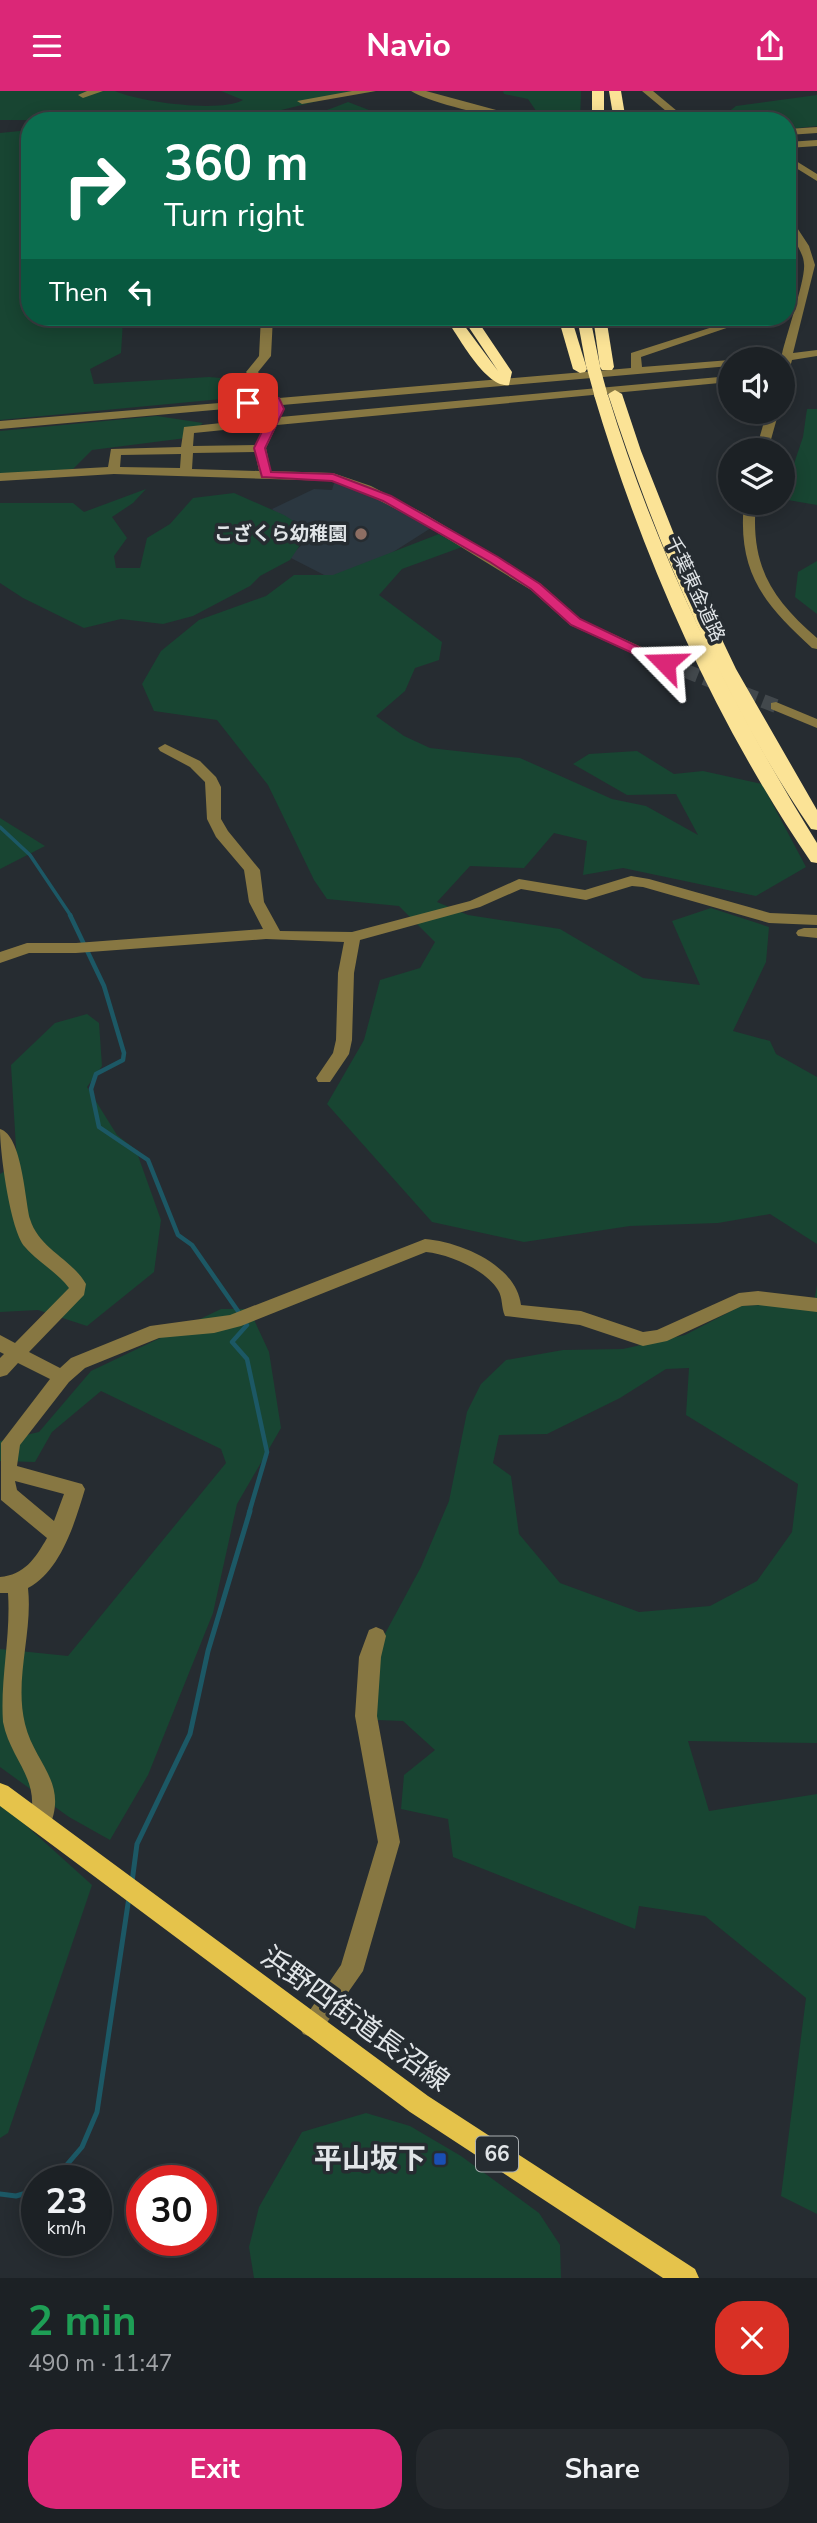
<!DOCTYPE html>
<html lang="en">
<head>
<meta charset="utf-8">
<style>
  :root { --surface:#1c2125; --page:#25292d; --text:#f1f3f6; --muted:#a0a3a7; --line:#3a3e42; --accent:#db2777 }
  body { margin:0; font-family:"Nunito Sans","Noto Sans JP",sans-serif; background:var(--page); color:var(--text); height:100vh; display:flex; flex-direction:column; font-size:26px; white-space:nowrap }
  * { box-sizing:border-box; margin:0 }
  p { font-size:23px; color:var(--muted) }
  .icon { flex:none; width:38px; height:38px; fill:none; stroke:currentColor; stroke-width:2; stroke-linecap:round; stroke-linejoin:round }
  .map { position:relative; height:2187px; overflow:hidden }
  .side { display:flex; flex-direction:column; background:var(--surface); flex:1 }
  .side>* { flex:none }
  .banner { position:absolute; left:21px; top:21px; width:775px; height:214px; border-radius:28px; box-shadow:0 4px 18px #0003,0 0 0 2px var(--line); background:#0b6e4f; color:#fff; overflow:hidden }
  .controls { position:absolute; left:718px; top:256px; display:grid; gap:14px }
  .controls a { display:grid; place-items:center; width:77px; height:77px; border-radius:50%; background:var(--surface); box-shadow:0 4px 18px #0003,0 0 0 2px var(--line); font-size:35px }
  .speed { position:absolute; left:21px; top:2074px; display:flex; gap:14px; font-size:35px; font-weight:700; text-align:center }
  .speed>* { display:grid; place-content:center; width:91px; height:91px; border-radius:50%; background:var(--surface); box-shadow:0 4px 18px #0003,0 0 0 2px var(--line); line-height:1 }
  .speed small { font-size:18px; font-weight:400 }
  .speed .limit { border:10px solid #d22; background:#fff; color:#111 }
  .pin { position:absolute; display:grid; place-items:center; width:60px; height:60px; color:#fff; margin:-30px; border-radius:14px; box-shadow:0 4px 10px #0006 }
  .me { position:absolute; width:77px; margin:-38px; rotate:292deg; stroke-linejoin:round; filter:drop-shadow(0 0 5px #0008) }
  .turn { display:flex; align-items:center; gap:24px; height:147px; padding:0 28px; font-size:32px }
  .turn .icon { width:91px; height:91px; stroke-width:2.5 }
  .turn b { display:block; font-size:49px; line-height:60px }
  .then { display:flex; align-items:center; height:66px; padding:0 28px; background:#0003; gap:14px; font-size:26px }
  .round { display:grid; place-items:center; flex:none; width:74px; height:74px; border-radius:28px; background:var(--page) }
  .summary { display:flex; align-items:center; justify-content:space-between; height:119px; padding:0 28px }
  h1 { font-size:42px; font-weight:700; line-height:52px; color:#1e9e55 }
  .cta { display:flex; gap:14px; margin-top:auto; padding:14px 28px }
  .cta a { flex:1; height:80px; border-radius:28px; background:var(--accent); color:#fff; font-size:28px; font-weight:700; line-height:80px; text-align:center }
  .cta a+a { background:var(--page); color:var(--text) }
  header { display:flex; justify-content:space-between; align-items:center; height:91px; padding:0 28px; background:var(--accent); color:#fff; font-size:32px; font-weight:700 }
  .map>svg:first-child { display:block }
  .built { fill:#2b3740 }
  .green { fill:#184532; fill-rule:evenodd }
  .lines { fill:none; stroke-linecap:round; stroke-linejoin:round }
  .stream-far2 { stroke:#1c5865; stroke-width:3.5 }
  .stream-far1 { stroke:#1c5865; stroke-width:4.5 }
  .stream { stroke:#1c5865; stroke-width:5 }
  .minor-tunnel { stroke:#42484c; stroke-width:14; stroke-dasharray:14 7; stroke-linecap:butt }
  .minor { fill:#877742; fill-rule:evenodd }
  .major { fill:#e5c34b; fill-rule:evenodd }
  .highway { fill:#fbe396; fill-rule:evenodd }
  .highway-bridge { stroke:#fbe396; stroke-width:13 }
  .route { fill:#db2777; stroke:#8e194d; stroke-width:2 }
  .education-dot { fill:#8d6e63; stroke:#262c31; stroke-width:2.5 }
  .transit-dot { fill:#1a4fb4; stroke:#262c31; stroke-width:2.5 }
  .labels { text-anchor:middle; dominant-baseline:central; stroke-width:7; stroke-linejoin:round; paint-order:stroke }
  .far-poi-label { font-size:19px; font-weight:bold; fill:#e1e5e8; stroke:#262c31; text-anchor:end }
  .far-street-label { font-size:19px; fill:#e1e5e8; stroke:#262c31 }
  .shield { fill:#262c31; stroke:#a9aeb1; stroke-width:2 }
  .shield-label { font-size:21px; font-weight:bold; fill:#e1e5e8 }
  .near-street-label { font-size:28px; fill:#e1e5e8; stroke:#262c31 }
  .near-poi-label { font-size:28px; font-weight:bold; fill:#e1e5e8; stroke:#262c31; text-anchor:end }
</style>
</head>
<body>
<header><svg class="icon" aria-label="menu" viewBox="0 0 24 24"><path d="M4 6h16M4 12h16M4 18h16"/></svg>Navio<svg class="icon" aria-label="share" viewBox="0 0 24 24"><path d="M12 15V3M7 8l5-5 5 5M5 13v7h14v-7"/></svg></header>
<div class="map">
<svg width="817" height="2187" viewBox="0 0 817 2187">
  <rect width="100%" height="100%" fill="#262c31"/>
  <path class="built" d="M335,389L366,400L434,435L379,470L332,488L289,466L306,450L272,418L314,398L332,399Z"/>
  <g class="green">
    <path d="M0,0H115C140,11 220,22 243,9L221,0H359L261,24C289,33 321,22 348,11L398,30L0,29Z"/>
    <path d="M503,0H581L580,30H543L528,8L504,3Z"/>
    <path d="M817,4V35L788,38V30H736L727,22L736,15Z"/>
    <path d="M30,39V226H160L150,230H123L121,262L90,278L94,293L209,286L255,290L264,304L0,329V42Z"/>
    <path d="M807,318H817V414L782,408L803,346Z"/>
    <path d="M157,325L203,332L186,347L92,359L73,378L0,386V340Z"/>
    <path d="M146,398L133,412L112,426L127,447L114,465L116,477H140L147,447L170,433L193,407L234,402L284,424L300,434L304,448L290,469L260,485L250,495L193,525L163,533L121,528L84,537L23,507L0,492V412H73L84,421Z"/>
    <path d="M439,443L462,456L402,478L379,504L442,551L439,569L415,577L405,600L376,625L404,645L430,657L520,667L612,708L646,715L698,744L676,703L627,704L573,673L589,663L637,660L674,683L703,680L762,693L806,776L756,805L623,777L583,784L587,750L554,742L524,777L470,775L437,811L468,824L560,838L643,887L700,894L672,830L711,817L769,836L766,871L733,940L770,950L776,963L817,986V1153L770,1123L718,1132L630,1135L524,1151L432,1131L327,1013L364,949L380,889L420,877L435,851L399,815L327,808L314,789L268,694L217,629L154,620L142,593L161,560L199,529L266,505L294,484H333Z"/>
    <path d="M817,470V523L795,506L798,481Z"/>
    <path d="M0,727L45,755L0,778Z"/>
    <path d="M87,923L99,932L102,975L87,996L117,1044L136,1059L161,1129L154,1181L87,1235L38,1219L0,1221V1083L17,1073L11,974L55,932Z"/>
    <path d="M817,1194V1652L688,1650L709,1720L817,1703V2123L781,2105L806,1907L705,1825L639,1815L635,1838L453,1766L448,1728L401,1718L404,1684L435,1659L403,1630L377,1629L373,1565L421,1476L449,1410L467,1321L481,1293L506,1269L563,1259L623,1258L685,1244L741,1215L814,1211ZM689,1277L686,1324L798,1393L792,1441L757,1490L710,1515L639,1521L560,1492L519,1443L511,1385L493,1372L499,1344L547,1343L620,1307L666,1278Z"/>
    <path d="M221,1218H249L269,1261L281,1337L237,1413L213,1522L148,1684L110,1749L69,1726L0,1676V1558L68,1565L226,1372L221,1358L101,1300L52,1341L35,1371L0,1370V1350L39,1341L91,1280Z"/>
    <path d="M0,1711L92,1794L8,2042L0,2047Z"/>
    <path d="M366,2022L410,2035L461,2065L539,2122L560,2154L561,2187H254L249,2156L259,2116L302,2041Z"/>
  </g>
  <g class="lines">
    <path class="stream-far2" d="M0,736L30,764L71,825"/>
    <g class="stream-far1">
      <path d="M70,824L104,895L124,962L123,969L96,983L91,998L99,1036L148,1069L178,1144L192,1154L240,1223"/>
      <path d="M244,1231L247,1234L232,1251L247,1268L267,1361L249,1422"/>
    </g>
    <g class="stream">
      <path d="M132,1791L137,1753L190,1643L208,1560L250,1420"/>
      <path d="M53,2090L82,2056L97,2021L129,1806"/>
      <path d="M0,2103L16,2105L37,2099"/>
    </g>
    <path class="minor-tunnel" d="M665,572L776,615"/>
    <g class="minor">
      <path d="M87,0H103L83,7L78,4Z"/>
      <path d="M352,0H376L302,13L297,10Z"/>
      <path d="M411,0H426L537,30C509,30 433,14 411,0Z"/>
      <path d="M642,0H653L689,30H678Z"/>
      <path d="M817,36V42L788,44V38Z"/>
      <path d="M817,49V55L788,57V51Z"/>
      <path d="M788,65L817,83V90L788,72Z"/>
      <path d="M788,128L792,129L809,155L815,174L793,262L817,259V265L792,269L788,284L782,287V268H763L782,263C786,245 806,187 804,173C803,156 786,144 788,128Z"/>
      <path d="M145,226L117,234H72L66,231L72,228Z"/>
      <path d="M261,226H273L271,265L258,281L279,307L631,277V262L744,226H759L641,266L642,276L730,269V275L282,314L284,318L280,326L730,285V291L277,334L266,357L271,380L333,382L371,395L425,423L541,493L580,528L670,569V575H660L570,534L531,499L417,429L363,401L332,390L114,383L0,390V382L108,376L111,358L181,356L184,336L268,327L271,314L0,338V330L268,308L246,281L259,265ZM264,335L256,354L193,355L194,342ZM255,361L259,380L192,378L193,362ZM181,363L180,377L120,376L121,364Z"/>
      <path d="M767,320H779L768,359H756Z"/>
      <path d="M744,411H756C750,474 771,507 817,547V558L812,557C764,513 737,482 744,411Z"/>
      <path d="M776,611L817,628V637L771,618V612Z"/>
      <path d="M165,653L200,670L216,686L221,696V728L228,740L260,779L264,811L280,840L352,841L470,810L519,788L585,799L631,785L649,788L770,822L817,824V834L769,832L643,796L632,795L586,809L521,798L480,816L360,849L354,882L352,949L349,963L330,991H318L316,987L333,962L336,949L338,882L344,851L266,848L76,862H29L0,872V861L27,852H76L263,838L249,811L244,779L216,746L207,728L205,691L190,676L160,660L158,657Z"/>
      <path d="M804,837H817V847L798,845L796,842L798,839Z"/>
      <path d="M0,1038C22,1044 25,1109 30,1128C39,1158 71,1167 86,1193L84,1204L29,1261L60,1277L71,1267L150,1235L230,1224L425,1148C461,1151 516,1174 521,1214L581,1220L643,1241L657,1239L739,1202L758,1200L817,1207V1221L758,1214L742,1215L667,1250L643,1255L580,1234L505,1225C501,1216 503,1207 498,1199C486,1179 449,1163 426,1161L241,1235L214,1242L159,1247L85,1277L69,1291L20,1354L17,1375L82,1393L85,1398C75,1431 61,1480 28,1497C33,1542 14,1588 25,1633C35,1674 70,1692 48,1739L40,1742L32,1739L29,1732C42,1688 11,1671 3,1631C0,1589 11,1545 8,1502H0V1486C24,1484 35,1468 47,1447L1,1409V1352L50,1288L18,1272L7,1284L0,1286V1267L4,1263L0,1261V1244L15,1252L69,1197C57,1181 38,1171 25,1156C10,1139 0,1061 0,1038ZM15,1390L64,1403L54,1430L17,1399Z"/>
      <path d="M376,1536L383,1539L386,1545L381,1566L377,1625L400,1751L363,1880L319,1943L311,1946L303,1943L299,1935L341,1874L378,1751L355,1625L359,1566L369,1539Z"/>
    </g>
    <path class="major" d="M0,1692L8,1695L428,2005L695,2178L699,2187H663L410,2021L0,1715Z"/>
    <g class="highway">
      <rect x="592" y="0" width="12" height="30"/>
      <path d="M609,0H621L626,30H614Z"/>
      <path d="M445,226H458L498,280L462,226H475L512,281L509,294C486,298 457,243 445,226Z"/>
      <path d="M558,226H571L587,278L585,281L580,282L573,278Z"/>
      <path d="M577,226H590L600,275L598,278H588L586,275Z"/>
      <path d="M593,226H606L614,276L612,279H602L600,276Z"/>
      <path d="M615,299L622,303L641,360L685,471L736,578L817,719V739L811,738C721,606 657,454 608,303Z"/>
      <path d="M601,300L608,304C657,464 729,610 817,752V772L811,771C714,629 643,468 594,304Z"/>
    </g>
    <path class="highway-bridge" d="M593,275L601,304"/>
  </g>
  <path class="route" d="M275,306L279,307L284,318L265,357L271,381L333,383L391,405L498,466L540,493L580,528L672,572L670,575H661L571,534L531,498L490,471L383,410L332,390L262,386L254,357L273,318L271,313L248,315L242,312L248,308Z"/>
  <circle class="education-dot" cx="361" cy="443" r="7"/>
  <rect class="transit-dot" x="433" y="2061" width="14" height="14" rx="3.5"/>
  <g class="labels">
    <g class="far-poi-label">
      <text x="347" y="443">こざくら幼稚園</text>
    </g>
    <g class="far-street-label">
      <text transform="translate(695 498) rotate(65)">千葉東金道路</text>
    </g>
    <rect class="shield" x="476" y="2045.5" width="42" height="35" rx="5"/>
    <g class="shield-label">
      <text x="497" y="2063">66</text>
    </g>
    <g class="near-street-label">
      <text transform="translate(355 1928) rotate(36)">浜野四街道長沼線</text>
    </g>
    <g class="near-poi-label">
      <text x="426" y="2068">平山坂下</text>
    </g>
  </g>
</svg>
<div class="controls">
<a><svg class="icon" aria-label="sound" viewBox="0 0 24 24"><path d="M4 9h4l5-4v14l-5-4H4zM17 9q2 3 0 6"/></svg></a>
<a><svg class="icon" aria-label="layers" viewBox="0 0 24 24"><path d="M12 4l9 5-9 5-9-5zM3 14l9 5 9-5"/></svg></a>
</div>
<div class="speed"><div>23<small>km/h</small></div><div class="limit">30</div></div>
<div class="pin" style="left:248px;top:312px;background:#d93025"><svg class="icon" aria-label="arrive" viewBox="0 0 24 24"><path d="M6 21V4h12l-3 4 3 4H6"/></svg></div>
<svg class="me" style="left:665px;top:572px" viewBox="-20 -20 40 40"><path d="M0-17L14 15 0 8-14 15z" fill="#db2777" stroke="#fff" stroke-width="4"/></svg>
<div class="banner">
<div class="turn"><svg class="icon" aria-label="right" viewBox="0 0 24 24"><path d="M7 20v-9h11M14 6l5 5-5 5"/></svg><div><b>360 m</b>Turn right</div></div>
<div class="then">Then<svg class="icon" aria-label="left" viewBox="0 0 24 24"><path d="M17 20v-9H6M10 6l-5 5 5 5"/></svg></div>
</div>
</div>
<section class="side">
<div class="summary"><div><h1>2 min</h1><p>490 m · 11:47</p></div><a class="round" style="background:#d93025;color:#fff"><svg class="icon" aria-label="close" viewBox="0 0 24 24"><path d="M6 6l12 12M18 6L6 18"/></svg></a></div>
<div class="cta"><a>Exit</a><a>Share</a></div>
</section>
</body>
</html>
